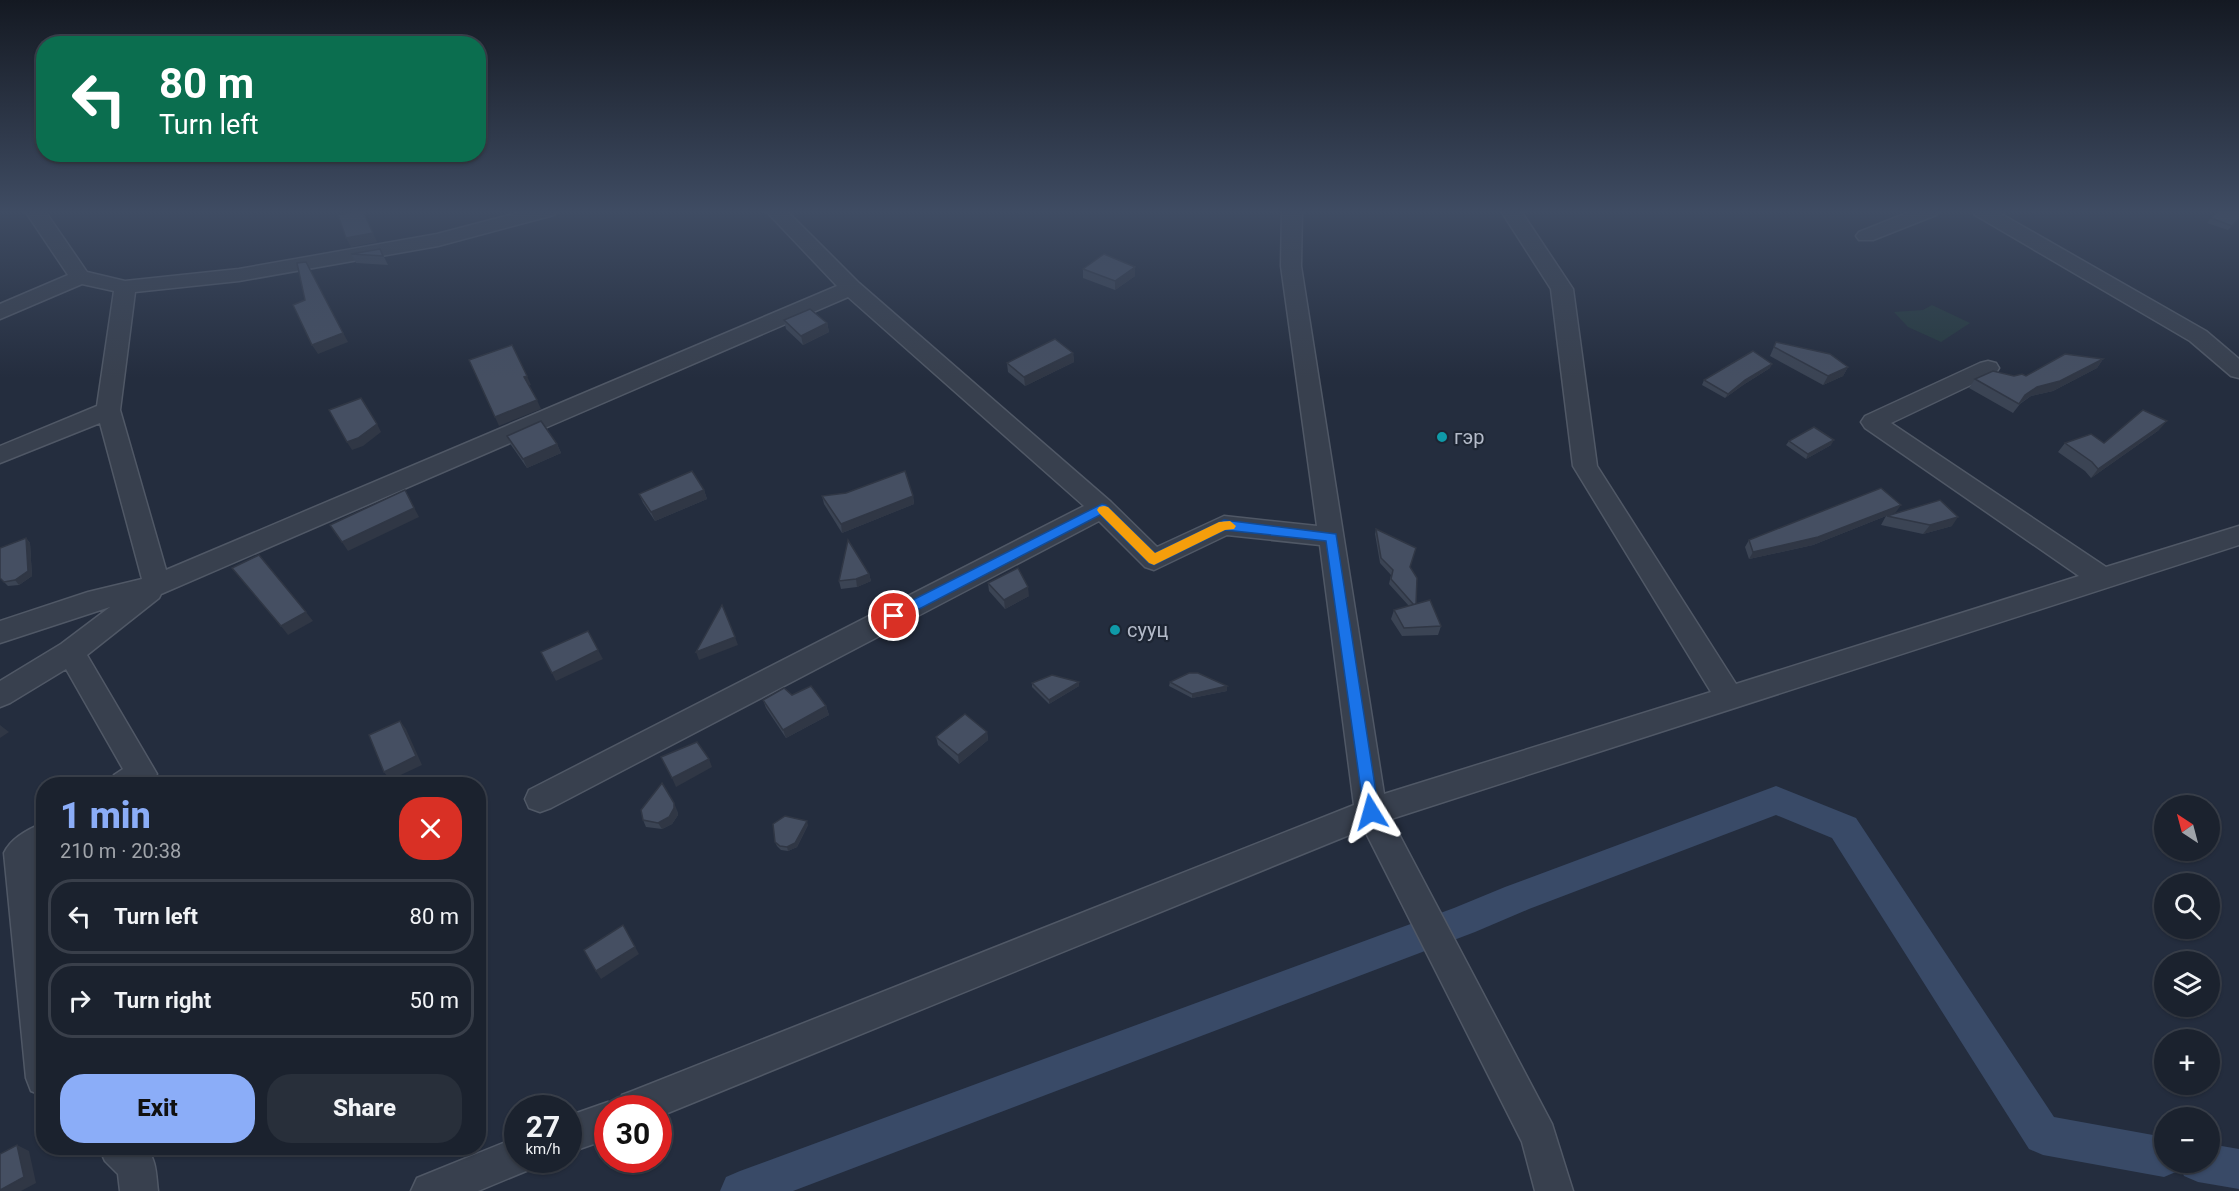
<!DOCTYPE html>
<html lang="en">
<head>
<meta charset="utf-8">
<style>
  :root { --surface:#1b222e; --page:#282f3a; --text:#f1f3f6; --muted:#a0a4aa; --line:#393f4a; --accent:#8badf8 }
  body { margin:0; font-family:Roboto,sans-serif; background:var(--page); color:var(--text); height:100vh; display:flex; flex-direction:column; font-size:22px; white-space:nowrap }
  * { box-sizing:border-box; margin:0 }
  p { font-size:20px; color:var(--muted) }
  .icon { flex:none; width:33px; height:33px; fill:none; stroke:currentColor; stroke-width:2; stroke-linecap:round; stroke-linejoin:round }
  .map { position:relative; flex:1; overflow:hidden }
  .drawer { position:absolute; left:36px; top:777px; width:450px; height:378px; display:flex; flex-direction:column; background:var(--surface); border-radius:24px; box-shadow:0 2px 4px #0004,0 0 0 2px var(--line) }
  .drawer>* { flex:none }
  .guide { position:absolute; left:36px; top:36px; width:450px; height:126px; border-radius:24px; box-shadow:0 2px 4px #0004,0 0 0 2px var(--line); background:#0b6e4f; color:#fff; overflow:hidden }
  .needle { width:39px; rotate:324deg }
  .controls { position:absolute; left:2154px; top:795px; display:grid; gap:12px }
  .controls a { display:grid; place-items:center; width:66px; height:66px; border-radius:50%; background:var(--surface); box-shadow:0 2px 4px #0004,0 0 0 2px var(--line); font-size:30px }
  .speed { position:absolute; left:504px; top:1095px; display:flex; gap:12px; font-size:30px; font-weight:700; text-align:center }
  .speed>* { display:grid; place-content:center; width:78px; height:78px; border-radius:50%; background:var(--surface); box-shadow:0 2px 4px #0004,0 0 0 2px var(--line); line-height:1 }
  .speed small { font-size:15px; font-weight:400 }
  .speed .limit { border:9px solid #d22; background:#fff; color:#111 }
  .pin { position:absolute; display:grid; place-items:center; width:51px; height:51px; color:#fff; margin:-26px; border:3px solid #fff; border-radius:50%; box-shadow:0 2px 6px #0007 }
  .me { position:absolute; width:66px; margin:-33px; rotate:352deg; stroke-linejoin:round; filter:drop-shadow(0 0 4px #0008) }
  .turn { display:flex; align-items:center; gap:21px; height:126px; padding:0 24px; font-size:27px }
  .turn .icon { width:78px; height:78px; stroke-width:2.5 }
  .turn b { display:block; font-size:42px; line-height:51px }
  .round { display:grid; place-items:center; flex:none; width:63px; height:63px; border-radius:24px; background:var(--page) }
  .head { display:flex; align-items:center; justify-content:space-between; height:102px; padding:0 24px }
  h1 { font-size:36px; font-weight:800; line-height:45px; color:var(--accent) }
  .action { display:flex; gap:12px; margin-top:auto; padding:12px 24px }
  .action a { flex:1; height:69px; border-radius:24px; background:var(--accent); color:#111; font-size:24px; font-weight:800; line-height:69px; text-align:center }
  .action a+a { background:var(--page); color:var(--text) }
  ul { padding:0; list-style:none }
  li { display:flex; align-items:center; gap:18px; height:75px; margin:0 12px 9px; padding:0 12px; border:3px solid var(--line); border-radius:24px }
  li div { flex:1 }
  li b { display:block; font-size:22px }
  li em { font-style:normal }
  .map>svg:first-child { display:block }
  .green { fill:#263a3f }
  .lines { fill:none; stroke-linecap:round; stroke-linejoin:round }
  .canal { fill:#394a67; fill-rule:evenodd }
  .minor-casing { stroke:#505866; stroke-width:3 }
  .minor { fill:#38404e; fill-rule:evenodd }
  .wall { fill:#3b4454 }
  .shaded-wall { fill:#303745 }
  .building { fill:#454f62; stroke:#303745; stroke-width:1.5 }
  .route { fill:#1a73e8; stroke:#114b97; stroke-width:1.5 }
  .slow { fill:#f59e0b }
  .culture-dot { fill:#0f9aa8; stroke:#1d2533; stroke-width:2 }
  .labels { text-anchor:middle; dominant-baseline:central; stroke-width:4.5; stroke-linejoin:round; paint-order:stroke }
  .poi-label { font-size:20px; fill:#b4bbc9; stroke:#1d2533; text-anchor:start }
</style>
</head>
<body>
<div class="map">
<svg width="2239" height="1191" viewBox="0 0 2239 1191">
  <rect width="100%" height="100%" fill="#242d3e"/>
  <path class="green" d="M1932,305L1970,323L1941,342L1908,327L1894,312L1923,310Z"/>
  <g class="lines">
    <path class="canal" d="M1776,786L1856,818L2054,1117L2164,1137V1162H2210V1144L2239,1149V1189L2198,1182L2184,1176L2180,1166L2178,1171L2164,1177L2043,1155L2029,1149L1832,838L1776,815L1529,909L1475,932L793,1191H720L726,1177L740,1171L1454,908L1505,887Z"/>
    <defs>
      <g id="minor">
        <path d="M25,211H45L87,272L125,281L239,269L437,234L525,211H557L554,215L438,246L239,281L135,292L120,410L166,570L837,286L766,211H787L859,283L1111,502L1157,547L1224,516L1317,526L1281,266L1282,211H1302L1301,266L1384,794L1711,692L1573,466L1551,289L1501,211H1521L1573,289L1597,466L1736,684L2079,576L1865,428L1861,422L1865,416L1980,363L1988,361L1996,363L1999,368L1996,373L1891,423L2106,567L2239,526V545L1391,819L1552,1124L1573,1191H1535L1522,1142L1364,829L658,1117V1108H608V1139L568,1153V1116L608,1102L618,1106L622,1095L635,1090L1354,805L1320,545L1227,535L1154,570L1145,567L1099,521L551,808L540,812L529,808L525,799L529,790L1084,506L848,297L161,594L159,598L87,655L157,774L150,784H110L114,775L123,769L66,669L10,703L0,707V681L61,644L110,607L0,643V621L88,592L142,579L100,423L0,463V446L97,406L114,291L82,284L0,319V304L68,275Z"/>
        <path d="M1912,211H1939L1936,215L1873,240H1859L1856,236L1859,232Z"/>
        <path d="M1972,211H1996L2206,331L2239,359V378L2231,376L2190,341L1975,215Z"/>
        <path d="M44,823V855L37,859L44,918V1096L31,1091L26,1078L4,853C11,838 28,829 44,823Z"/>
        <path d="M518,1137V1160H535L531,1169L478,1191H411L417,1178Z"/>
        <path d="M99,1148H145C157,1158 156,1176 158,1191H120L118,1174L105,1161Z"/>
      </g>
    </defs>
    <use href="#minor" class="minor-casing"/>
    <use href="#minor" class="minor"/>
  </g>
  <g class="wall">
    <path d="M2217,211H2239V219L2228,230L2207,223Z"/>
    <path d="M380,249L388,265L356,263L351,254Z"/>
    <path d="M1083,269L1135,276L1115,290L1083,278Z"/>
    <path d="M784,320L827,323L829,332L803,345L786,329Z"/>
    <path d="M1776,342L1848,367L1843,376L1823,385L1770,356Z"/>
    <path d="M1073,353L1074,362L1025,386L1008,372L1007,363Z"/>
    <path d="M2103,359L2097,368L2053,391L2031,396L2020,404L2013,413L1969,388L1975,379L2026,376Z"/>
    <path d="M1770,368L1743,385L1725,398L1702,385L1704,380Z"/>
    <path d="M2159,430L2091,478L2085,471L2058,452L2065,443H2104Z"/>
    <path d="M507,436L557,444L561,453L527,468L511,445Z"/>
    <path d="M1789,441L1831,445L1806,459L1786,445Z"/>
    <path d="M704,490L707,499L655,521L643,503L639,494Z"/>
    <path d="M822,496H913L914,504L842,533L824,504Z"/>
    <path d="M1896,512L1889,515L1952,526L1923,534L1881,525L1886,516L1813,545L1749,559L1745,547L1749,540Z"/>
    <path d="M1376,529L1410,567L1416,604L1441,626L1438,635L1402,636L1391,619L1394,610L1409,606L1389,584L1391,575L1380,563L1375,534Z"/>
    <path d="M26,538L30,543L32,576L19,585L8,586L0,578Z"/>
    <path d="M869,574L871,581L857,587L841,589L839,581Z"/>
    <path d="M988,583L1029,596L1005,609L989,591Z"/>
    <path d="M1170,682L1227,691L1192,698L1169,686Z"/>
    <path d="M1032,683L1079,686L1049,704L1032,687Z"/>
    <path d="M792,695L826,706L829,715L786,738L766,708L763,700Z"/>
    <path d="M987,732L988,740L959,764L938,745L936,737Z"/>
    <path d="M677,810L678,815L672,824L662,829L646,827L643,820Z"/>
    <path d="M808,825L797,847L788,851L781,850L777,846L775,842Z"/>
  </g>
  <g class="shaded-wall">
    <path d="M363,211L377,242L351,247L346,238Z"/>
    <path d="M306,262L348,342L318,354L312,345Z"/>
    <path d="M1135,267V276L1115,290V281Z"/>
    <path d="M827,323L829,332L803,345L801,336Z"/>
    <path d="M1073,353L1074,362L1025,386L1024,377Z"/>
    <path d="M2103,359L2097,368L2053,391L2031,396L2019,404L2025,395L2037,387Z"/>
    <path d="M1772,364L1770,368L1743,385L1725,398L1728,394L1745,380Z"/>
    <path d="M1848,367L1843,376L1823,385L1828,376Z"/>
    <path d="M527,376L531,385L528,386L524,377Z"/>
    <path d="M537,400L541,409L499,426L495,417Z"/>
    <path d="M2167,421L2159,430L2091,478L2098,469Z"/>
    <path d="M377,424L381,432L363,446L352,450L347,442Z"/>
    <path d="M1834,440L1831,445L1806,459L1808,454Z"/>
    <path d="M557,444L561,453L527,468L523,459Z"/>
    <path d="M405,490L419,517L348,551L342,542Z"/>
    <path d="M704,490L707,499L655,521L651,512Z"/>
    <path d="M913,496L914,504L842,533L841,524Z"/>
    <path d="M1901,505L1896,512L1813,545L1749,559L1753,552Z"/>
    <path d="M1958,517L1952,526L1923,534L1930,525Z"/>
    <path d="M26,538L30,543L32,576L19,585L15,580Z"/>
    <path d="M869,574L871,581L857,587L856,579Z"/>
    <path d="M1028,587L1029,596L1005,609L1004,600Z"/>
    <path d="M306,612L313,621L288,635L281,626Z"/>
    <path d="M735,637L738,645L699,660L696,652Z"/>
    <path d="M598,650L603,659L556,681L552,673Z"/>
    <path d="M1079,682V686L1049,704V700Z"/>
    <path d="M1227,686V691L1192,698V694Z"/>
    <path d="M826,706L829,715L786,738L783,730Z"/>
    <path d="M400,721L406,729L422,765L390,780L384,772Z"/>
    <path d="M0,725L9,732L0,738Z"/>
    <path d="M987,732L988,740L959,764L958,755Z"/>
    <path d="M709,759L712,767L676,787L672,778Z"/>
    <path d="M674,803L677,810L678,815L672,824L662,829L658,823Z"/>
    <path d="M807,821L808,825L797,847L788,851L787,847Z"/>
    <path d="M623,925L639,954L601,979L596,971Z"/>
    <path d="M17,1145L29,1151L36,1183L21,1191H0Z"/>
  </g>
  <g class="building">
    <path d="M356,211H363L373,233L346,238L338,215Z"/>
    <path d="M2217,211H2239V218L2232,226L2211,218Z"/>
    <path d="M380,249L383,256L351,254Z"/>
    <path d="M1104,254L1135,267L1115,281L1083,269Z"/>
    <path d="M306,262L343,333L312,345L293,305L305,300L297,263Z"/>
    <path d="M810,309L827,323L801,336L784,320Z"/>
    <path d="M1055,339L1073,353L1024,377L1007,363Z"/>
    <path d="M1776,342L1830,354L1848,367L1828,376L1774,347Z"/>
    <path d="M512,345L527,376L524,377L537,400L495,417L469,360Z"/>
    <path d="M1753,351L1772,364L1745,380L1728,394L1704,380Z"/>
    <path d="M2065,354L2103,359L2060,381L2037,387L2025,395L2019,404L1975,379L1993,371L2014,376L2022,374L2026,376Z"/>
    <path d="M361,398L377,424L358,438L347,442L329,410Z"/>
    <path d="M2143,410L2167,421L2098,469L2092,462L2065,443L2091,434L2104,443Z"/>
    <path d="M541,421L557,444L523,459L507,436Z"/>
    <path d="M1814,427L1834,440L1808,454L1789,441Z"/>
    <path d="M692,471L704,490L651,512L639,494Z"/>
    <path d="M905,471L913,496L841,524L822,496L846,493Z"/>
    <path d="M1881,488L1901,505L1818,537L1753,552L1749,540Z"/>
    <path d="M405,490L414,508L342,542L330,525Z"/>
    <path d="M1940,500L1958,517L1930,525L1887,516Z"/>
    <path d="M1376,529L1416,548L1410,567L1417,578L1416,604L1414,605L1391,579L1393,570L1381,558Z"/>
    <path d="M26,538L28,571L15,580L4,582L0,578V548Z"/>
    <path d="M848,540L869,574L856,579L839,581Z"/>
    <path d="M259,555L306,612L281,626L232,568Z"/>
    <path d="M1018,568L1028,587L1004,600L988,583Z"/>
    <path d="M1430,600L1441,626L1404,628L1394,610Z"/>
    <path d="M722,605L735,637L696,652Z"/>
    <path d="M588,631L598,650L552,673L541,652Z"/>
    <path d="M1189,673H1198L1227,686L1192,694L1170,682Z"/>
    <path d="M1052,675L1079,682L1049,700L1032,683Z"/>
    <path d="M811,686L826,706L783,730L763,700L784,688L792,695Z"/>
    <path d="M965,714L987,732L958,755L936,737Z"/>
    <path d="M400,721L416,756L384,772L369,735Z"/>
    <path d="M697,742L709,759L672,778L661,757Z"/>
    <path d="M201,783H213V784H196Z"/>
    <path d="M662,783L674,803V808L669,817L658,823L643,820L641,810Z"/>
    <path d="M785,816L807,821L795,843L787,847L780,846L775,842L773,824Z"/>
    <path d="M623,925L635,947L596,971L584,950Z"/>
    <path d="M17,1145L24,1177L0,1190V1154Z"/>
  </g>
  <linearGradient id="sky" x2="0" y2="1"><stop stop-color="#141922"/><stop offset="0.56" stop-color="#3f4c63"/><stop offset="1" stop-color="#3f4c63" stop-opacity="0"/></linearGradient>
  <rect width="2239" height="378" fill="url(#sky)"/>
  <path class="route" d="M1102,504L1106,505L1155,553L1224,520L1336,534L1379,812L1377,817L1371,819L1366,817L1364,812L1326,541L1225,530L1154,565L1149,563L1100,515L898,620L894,621L887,616L889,612Z"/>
  <path class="slow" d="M1104,506L1108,507L1155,553L1219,522L1230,521L1236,526L1234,529L1225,530L1154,565L1149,563L1099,513L1097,510L1099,507Z"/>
  <g class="culture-dot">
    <circle cx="1442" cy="437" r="6"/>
    <circle cx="1115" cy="630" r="6"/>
  </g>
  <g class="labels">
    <g class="poi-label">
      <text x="1454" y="437">гэр</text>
      <text x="1127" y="630">сууц</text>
    </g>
  </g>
</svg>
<div class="controls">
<a><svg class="needle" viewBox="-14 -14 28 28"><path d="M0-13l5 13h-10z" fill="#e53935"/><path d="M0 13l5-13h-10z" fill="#a0a4aa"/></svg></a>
<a><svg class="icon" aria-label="search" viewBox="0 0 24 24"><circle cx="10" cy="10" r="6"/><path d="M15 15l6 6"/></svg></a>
<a><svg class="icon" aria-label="layers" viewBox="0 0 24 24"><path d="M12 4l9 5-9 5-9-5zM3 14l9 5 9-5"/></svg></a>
<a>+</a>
<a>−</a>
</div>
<div class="speed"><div>27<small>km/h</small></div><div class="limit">30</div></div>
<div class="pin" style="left:894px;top:616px;background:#d93025"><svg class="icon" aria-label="arrive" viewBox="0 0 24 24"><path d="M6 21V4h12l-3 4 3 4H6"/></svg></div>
<svg class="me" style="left:1371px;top:812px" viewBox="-20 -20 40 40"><path d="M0-17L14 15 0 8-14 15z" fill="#1a73e8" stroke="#fff" stroke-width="4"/></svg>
<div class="guide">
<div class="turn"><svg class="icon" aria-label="left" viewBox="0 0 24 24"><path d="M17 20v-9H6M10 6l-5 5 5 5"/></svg><div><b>80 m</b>Turn left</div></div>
</div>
<section class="drawer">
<div class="head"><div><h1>1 min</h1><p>210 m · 20:38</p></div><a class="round" style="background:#d93025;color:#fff"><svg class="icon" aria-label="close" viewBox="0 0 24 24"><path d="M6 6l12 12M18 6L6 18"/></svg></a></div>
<ul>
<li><svg class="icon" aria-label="left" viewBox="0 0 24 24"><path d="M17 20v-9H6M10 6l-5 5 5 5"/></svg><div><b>Turn left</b></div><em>80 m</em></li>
<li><svg class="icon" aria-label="right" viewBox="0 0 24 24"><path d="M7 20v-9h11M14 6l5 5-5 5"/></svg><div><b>Turn right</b></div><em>50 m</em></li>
</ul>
<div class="action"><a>Exit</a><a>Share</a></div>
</section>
</div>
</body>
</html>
